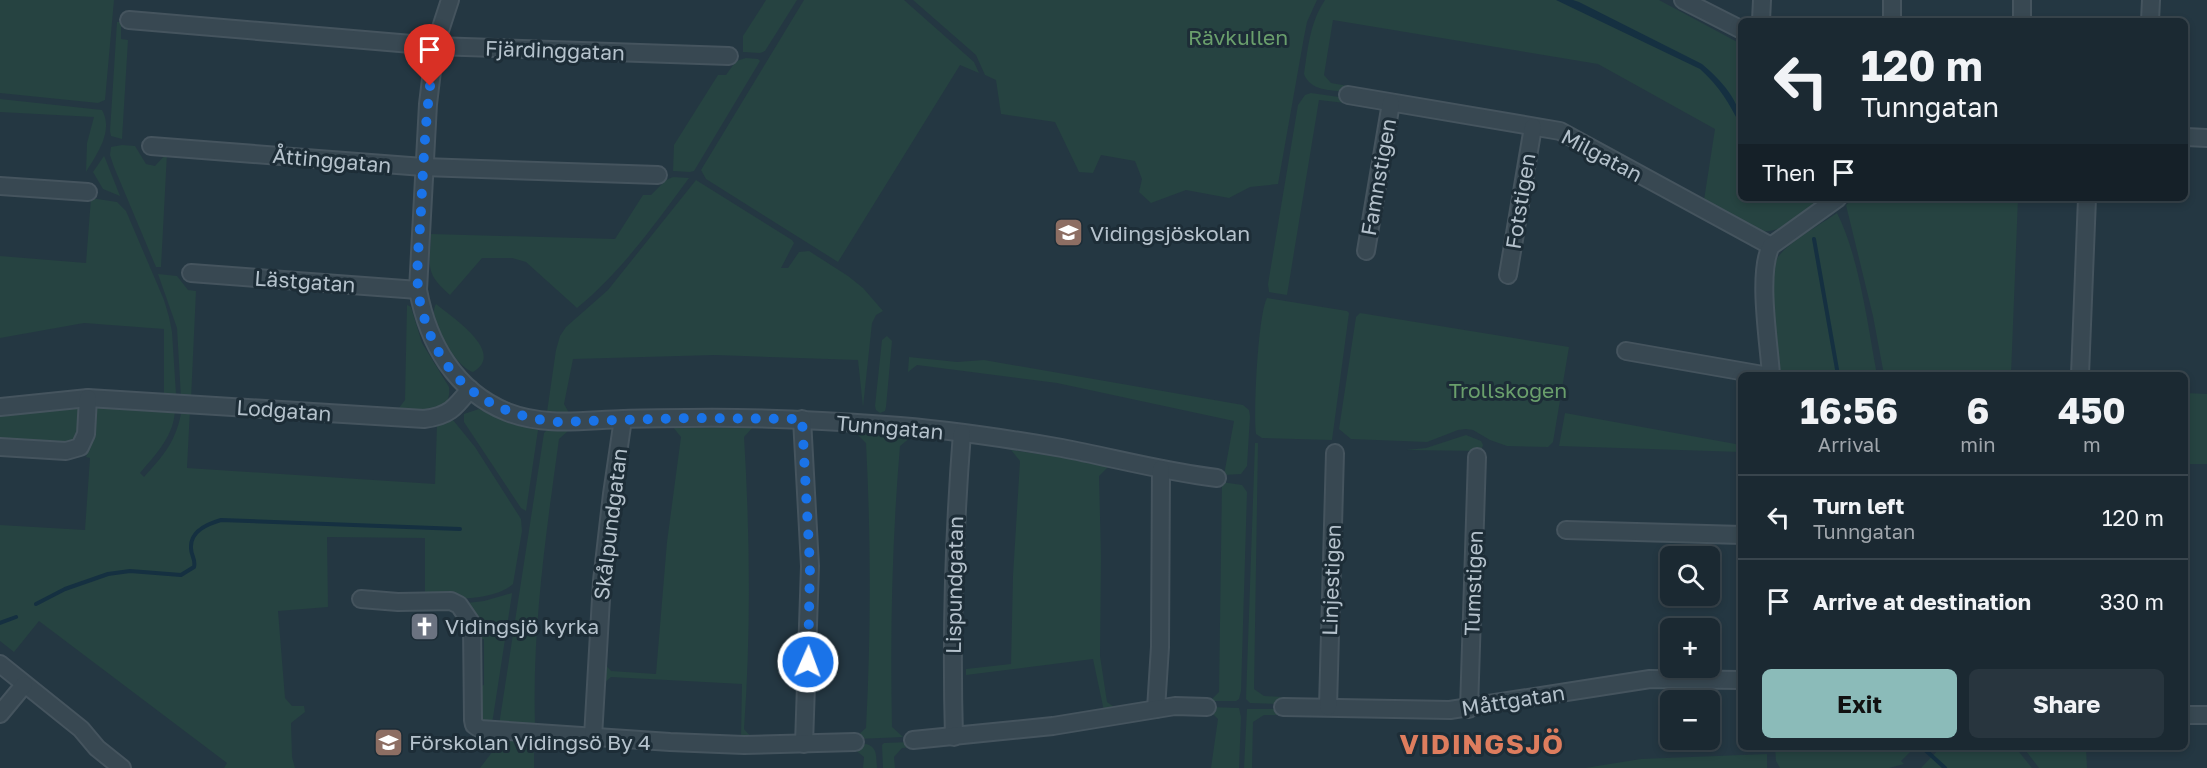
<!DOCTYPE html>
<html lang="en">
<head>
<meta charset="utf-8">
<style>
  :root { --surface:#1b2932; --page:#28353e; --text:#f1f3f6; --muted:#a0a6ac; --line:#39454d; --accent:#8bbbb9 }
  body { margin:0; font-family:"Golos Text",sans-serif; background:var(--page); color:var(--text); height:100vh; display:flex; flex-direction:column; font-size:22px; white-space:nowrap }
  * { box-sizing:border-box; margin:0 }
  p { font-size:20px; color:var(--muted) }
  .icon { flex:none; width:33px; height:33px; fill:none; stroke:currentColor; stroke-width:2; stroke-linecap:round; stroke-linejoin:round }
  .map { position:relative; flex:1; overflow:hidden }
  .drawer { position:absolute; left:1738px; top:372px; width:450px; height:378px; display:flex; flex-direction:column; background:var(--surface); border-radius:9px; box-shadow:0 3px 9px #0003,0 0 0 2px var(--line) }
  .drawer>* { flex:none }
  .banner { position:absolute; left:1738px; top:18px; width:450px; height:183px; border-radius:9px; box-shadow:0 3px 9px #0003,0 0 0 2px var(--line); background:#1b2932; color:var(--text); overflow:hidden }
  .fabs { position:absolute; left:1660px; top:546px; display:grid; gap:12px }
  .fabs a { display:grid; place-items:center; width:60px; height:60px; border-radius:9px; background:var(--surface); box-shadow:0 3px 9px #0003,0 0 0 2px var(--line); font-size:30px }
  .pin { position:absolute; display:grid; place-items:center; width:51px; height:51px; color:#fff; margin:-62px -26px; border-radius:50% 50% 50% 0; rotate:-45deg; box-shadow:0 0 6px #0007 }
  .pin .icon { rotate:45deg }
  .me { position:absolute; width:66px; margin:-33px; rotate:2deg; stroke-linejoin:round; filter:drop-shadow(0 0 4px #0008) }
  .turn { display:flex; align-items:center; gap:21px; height:126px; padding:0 24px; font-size:27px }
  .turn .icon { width:78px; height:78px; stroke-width:2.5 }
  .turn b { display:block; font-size:42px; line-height:51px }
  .then { display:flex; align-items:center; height:57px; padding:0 24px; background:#0003; gap:12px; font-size:22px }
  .eta { display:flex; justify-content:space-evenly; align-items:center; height:102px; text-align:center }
  .eta b { font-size:36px; font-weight:700; line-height:42px }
  .cta { display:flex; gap:12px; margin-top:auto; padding:12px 24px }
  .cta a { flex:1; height:69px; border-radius:9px; background:var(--accent); color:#111; font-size:24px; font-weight:700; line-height:69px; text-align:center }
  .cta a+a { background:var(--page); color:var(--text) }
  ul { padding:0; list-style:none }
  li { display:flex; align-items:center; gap:18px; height:84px; padding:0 24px; border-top:2px solid var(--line) }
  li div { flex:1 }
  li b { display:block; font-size:22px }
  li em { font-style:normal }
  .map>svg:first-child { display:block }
  .green { fill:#264341 }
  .water { fill:#153041 }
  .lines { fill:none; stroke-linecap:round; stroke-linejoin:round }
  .stream { stroke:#153041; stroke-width:4 }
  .minor-casing { stroke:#45545e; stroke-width:20 }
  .minor { stroke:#384852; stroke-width:16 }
  .route { stroke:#1a73e8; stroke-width:10; stroke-dasharray:0 18 }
  .labels { text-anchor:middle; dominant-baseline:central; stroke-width:6; stroke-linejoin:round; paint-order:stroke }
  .park-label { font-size:21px; fill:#6a9f6c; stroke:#1d2d37 }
  .street-label { font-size:21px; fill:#b5c2cc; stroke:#1d2d37 }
  .poi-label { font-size:21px; fill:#b5c2cc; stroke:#1d2d37; text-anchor:start }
  .district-label { font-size:27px; font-weight:bold; letter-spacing:1.5px; fill:#de7d5e; stroke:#1d2d37 }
</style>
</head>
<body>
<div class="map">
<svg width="2207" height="768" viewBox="0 0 2207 768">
  <rect width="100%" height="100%" fill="#243742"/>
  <g class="green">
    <path d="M0,0H114L105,100L98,103L0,93Z"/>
    <path d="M766,0H797L765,51L760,53L743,52V36Z"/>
    <path d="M804,0H904L974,62L979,73L960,65L838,262L706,179L701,170Z"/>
    <path d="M913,0H1317L1307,22L1304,37L1278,184L1250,187L1229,198L1186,190L1151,203L1139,192L1142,179L1135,161L1101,155L1093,173L1079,172L1055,122L1001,114L996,80L985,75L976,55Z"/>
    <path d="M1325,0H1659L1741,44L1742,198H1822C1805,211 1782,235 1759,231L1704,200L1715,129L1598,64L1333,20L1324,75L1331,83L1348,86L1346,92C1331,90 1310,91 1304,74C1308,48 1310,22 1325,0Z"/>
    <path d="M117,22H121V39L128,40L122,139L111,136L110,131Z"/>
    <path d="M746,58L758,59L760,61L694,171L690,172L673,171L674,145L718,75H726L736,61Z"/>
    <path d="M1311,93L1346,98L1345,103L1319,100L1287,295L1269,292L1268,284L1298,105L1305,95Z"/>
    <path d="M0,99L102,110C114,131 97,154 86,172L87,143L94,117L0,112Z"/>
    <path d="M122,145L135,146L146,164L155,166L167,153L161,267H156L114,167L110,155L111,147Z"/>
    <path d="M104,156L105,158L120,196L103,189L93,172Z"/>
    <path d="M673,177L689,178C655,224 622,271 577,308L526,262L512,258H482L450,295C424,272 430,267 431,234L615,239L643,195H651L666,180Z"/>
    <path d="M696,180L792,240L794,243L781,268H788L799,252L809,251L848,276L863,288L883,311L876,315L872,323L863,407L858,360L715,355L573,359L564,404L569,413L547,412L556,350L560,336L566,327L608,290Z"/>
    <path d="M91,198L117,202L126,211L164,300L169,317L172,332L176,394L174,396L164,397V329L84,323L0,338V256L86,263Z"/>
    <path d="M1855,198H2018L2011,375H1884L1873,316L1846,205Z"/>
    <path d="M1837,213C1859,256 1868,326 1877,375H1778C1776,347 1763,278 1778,257C1791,240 1820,225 1837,213Z"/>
    <path d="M158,274L177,276L188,290L196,291L191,399L181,398L177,328Z"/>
    <path d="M1267,298L1347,311L1349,313L1332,440L1262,438L1256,434C1253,414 1258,314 1267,298Z"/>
    <path d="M436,304C452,317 507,353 473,372C456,367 426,319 436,304Z"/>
    <path d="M407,305L411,307L422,343L449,387C453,417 416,411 396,412L405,400Z"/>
    <path d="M1360,313L1569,347L1553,442L1548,447L1507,446L1490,440L1473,430L1466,429L1458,430L1427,442L1351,439L1339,429L1356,317Z"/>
    <path d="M887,336L892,341L886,407L885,411L880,413L876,410L875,406L882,340Z"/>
    <path d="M909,357L957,362L984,360L1243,405L1249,410L1250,416L1247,466L1241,474L1224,475L1234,421L1057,383L917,365L908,372Z"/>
    <path d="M2186,393L2207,394V464H2186Z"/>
    <path d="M78,404C85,417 79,429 75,442L66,445L0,441V412Z"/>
    <path d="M96,406L175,408C175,435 156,454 140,473L144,477C165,454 177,440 182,408L190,409L187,468L435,484L437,424L453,420L475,447L521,519L522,531L513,584C494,601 450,599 425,599V538L327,537L328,607L278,611L285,698L292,706H304L305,712L291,723L292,757L295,768H224L227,763L39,621L14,652L0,641V525L85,530L90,458L86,457L91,443Z"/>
    <path d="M479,409L512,424L538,430L526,511L521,508L464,422V414Z"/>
    <path d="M1565,413L1741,445V452L1559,446Z"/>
    <path d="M673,427H753L744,437C750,535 751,632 744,729L752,738H741L742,684L611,677L603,684V662L611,671L656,674L667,542L681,437Z"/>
    <path d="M547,430L568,431L559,439C546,533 532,630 535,725H499L544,433Z"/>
    <path d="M855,432L911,437L900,446C892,540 890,633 892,727L903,737L858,739L857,736L866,728C871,633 871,538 866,443Z"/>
    <path d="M1466,435L1481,441L1483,445L1481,451L1406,450L1426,448Z"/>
    <path d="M1255,443H1258L1254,689L1264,696L1282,697V704L1250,703L1246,699Z"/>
    <path d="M1011,450L1061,457L1108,467L1099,476L1101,557L1100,656L1107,702L1117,709L1104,711L1093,659L966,675V669L1011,664L1013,576L1020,461Z"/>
    <path d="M1222,482L1242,485L1247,492L1241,691L1239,699L1236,701H1210L1219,692Z"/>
    <path d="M512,593V594L492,724L481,721L479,686L484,685V639H476L467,603L484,601Z"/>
    <path d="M1210,707L1239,708L1241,717L1239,768H1211L1218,719L1210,711Z"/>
    <path d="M1247,709H1282V715H1264L1253,722L1252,768H1244Z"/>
    <path d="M512,736L541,738L534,744V768H480L502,739Z"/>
    <path d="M910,742L911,747L902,748L894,757L895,768H883L882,745L884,743Z"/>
    <path d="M866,744C878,747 876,757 877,768H863L864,757L854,749V745Z"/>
    <path d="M1775,747H1915L1901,761L1904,764L1889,768H1780L1776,761Z"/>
    <path d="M1941,747H2015L2032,768H1921Z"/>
    <path d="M2023,747H2086L2087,768H2039Z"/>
    <path d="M1767,754V768H1585L1641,759Z"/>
  </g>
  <path class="water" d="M1556,0H1573L1579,2L1702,64C1720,79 1742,102 1741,127C1730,104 1719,86 1700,69Z"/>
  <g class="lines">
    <g class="stream">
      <path d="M1814,239L1838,375"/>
      <path d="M36,604L65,589L108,574L130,571L181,575L194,567C196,559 191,556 191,548C190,531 207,524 221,520L460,529"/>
      <path d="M0,623L16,617"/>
      <path d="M1922,747L1945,768"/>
    </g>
    <defs>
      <g id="minor">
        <path d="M450,0L435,46L428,104L418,290C428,343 455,391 507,412C545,427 584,420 624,419C645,418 666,418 687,418C754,417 820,420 886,425C945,429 1004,438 1062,448C1114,458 1165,472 1217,478"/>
        <path d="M1683,0L1742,30"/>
        <path d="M129,20L435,46L729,56"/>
        <path d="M1761,21L1762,0"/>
        <path d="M1892,21V0"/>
        <path d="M2022,21V0"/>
        <path d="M2150,21L2151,0"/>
        <path d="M1348,95L1560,131L1771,246"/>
        <path d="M2186,137L2207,138"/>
        <path d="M151,146L423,167L658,175"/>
        <path d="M0,186L88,192"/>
        <path d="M1366,251L1391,103"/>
        <path d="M191,273L418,290"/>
        <path d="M1508,275L1533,127"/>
        <path d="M1626,351L1763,375"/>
        <path d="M1771,375C1769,343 1757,273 1771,246L1838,198"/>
        <path d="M2080,375L2087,198"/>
        <path d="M0,407L88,398L424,419C449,416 455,408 470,389"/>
        <path d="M802,419L810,566L804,744"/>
        <path d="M0,447L66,451L80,447L86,434L88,398"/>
        <path d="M1566,530L1742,535"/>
        <path d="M361,599L398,602L451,601L459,605L472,624L473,720L474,725L480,729L670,742L744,745L855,742"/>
        <path d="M0,664L81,729L97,748L122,768"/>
        <path d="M1283,707L1450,710L1650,679L1742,680"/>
        <path d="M1328,707L1335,453"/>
        <path d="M1156,709L1160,647L1161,469"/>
        <path d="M1469,709L1477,457"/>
        <path d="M0,714L24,685"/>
        <path d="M2186,715H2207"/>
        <path d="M593,737L602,581L612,494L623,419"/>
        <path d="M954,737C951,635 954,535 962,433"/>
        <path d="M913,740L1053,726L1175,706L1207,707"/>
      </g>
    </defs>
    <use href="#minor" class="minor-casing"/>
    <use href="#minor" class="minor"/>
  </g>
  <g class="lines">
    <path class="route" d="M430,86C425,127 423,169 421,210C420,235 416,262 418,288C419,300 422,312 426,323C446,385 494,415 556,422L688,418L802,419L810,566L808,662"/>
  </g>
  <defs>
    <symbol id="school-square" viewBox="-11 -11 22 22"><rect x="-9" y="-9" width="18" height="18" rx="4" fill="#8d6e63" stroke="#1d2d37"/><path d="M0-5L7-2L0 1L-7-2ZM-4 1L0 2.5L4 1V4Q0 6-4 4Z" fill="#fff"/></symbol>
    <symbol id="church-square" viewBox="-11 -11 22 22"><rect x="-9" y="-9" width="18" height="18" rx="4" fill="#6b7280" stroke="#1d2d37"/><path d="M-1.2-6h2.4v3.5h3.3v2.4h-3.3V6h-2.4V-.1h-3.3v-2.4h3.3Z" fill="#fff"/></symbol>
  </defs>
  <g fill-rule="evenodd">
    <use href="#school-square" x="1052" y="216" width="33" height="33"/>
    <use href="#church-square" x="408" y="610" width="33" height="33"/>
    <use href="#school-square" x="372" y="726" width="33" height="33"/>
  </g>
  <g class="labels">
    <g class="park-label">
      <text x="1238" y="37">Rävkullen</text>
      <text x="1508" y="390">Trollskogen</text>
    </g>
    <g class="street-label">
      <text transform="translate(555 50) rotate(2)">Fjärdinggatan</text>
      <text transform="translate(1602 155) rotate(28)">Milgatan</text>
      <text transform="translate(332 160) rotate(5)">Åttinggatan</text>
      <text transform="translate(1378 177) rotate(-80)">Famnstigen</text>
      <text transform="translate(1520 201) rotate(-81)">Fotstigen</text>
      <text transform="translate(305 281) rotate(4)">Lästgatan</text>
      <text transform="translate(284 410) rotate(4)">Lodgatan</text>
      <text transform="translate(890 427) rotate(5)">Tunngatan</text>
      <text transform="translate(610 524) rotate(-83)">Skålpundgatan</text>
      <text transform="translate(1331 580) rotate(-88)">Linjestigen</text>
      <text transform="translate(1473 583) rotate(-88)">Tumstigen</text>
      <text transform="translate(954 585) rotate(-89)">Lispundgatan</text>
      <text transform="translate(1513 700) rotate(-9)">Måttgatan</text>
    </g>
    <g class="poi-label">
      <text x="1090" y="233">Vidingsjöskolan</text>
      <text x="445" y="626">Vidingsjö kyrka</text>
      <text x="409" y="742">Förskolan Vidingsö By 4</text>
    </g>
    <g class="district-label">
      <text x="1482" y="744">VIDINGSJÖ</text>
    </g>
  </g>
</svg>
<div class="fabs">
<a><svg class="icon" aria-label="search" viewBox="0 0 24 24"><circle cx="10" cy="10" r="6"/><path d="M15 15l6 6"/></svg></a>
<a>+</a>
<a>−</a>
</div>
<div class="pin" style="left:430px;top:86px;background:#d93025"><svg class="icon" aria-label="arrive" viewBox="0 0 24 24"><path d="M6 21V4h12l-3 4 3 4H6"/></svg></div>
<svg class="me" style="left:808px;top:662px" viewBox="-20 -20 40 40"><circle r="17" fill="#1a73e8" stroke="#fff" stroke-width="3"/><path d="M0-11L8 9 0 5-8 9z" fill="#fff"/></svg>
<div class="banner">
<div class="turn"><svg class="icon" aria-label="left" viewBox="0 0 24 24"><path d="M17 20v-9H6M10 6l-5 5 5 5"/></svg><div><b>120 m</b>Tunngatan</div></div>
<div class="then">Then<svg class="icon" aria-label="arrive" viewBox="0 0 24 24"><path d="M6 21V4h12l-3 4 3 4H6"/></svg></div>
</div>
<section class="drawer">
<div class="eta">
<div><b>16:56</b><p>Arrival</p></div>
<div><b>6</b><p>min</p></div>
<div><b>450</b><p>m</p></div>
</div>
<ul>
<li><svg class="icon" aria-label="left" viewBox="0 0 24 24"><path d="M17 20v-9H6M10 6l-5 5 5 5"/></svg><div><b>Turn left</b><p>Tunngatan</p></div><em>120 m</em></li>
<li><svg class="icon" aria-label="arrive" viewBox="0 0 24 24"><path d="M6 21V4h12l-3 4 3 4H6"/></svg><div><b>Arrive at destination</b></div><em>330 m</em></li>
</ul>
<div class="cta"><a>Exit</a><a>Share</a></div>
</section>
</div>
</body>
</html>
